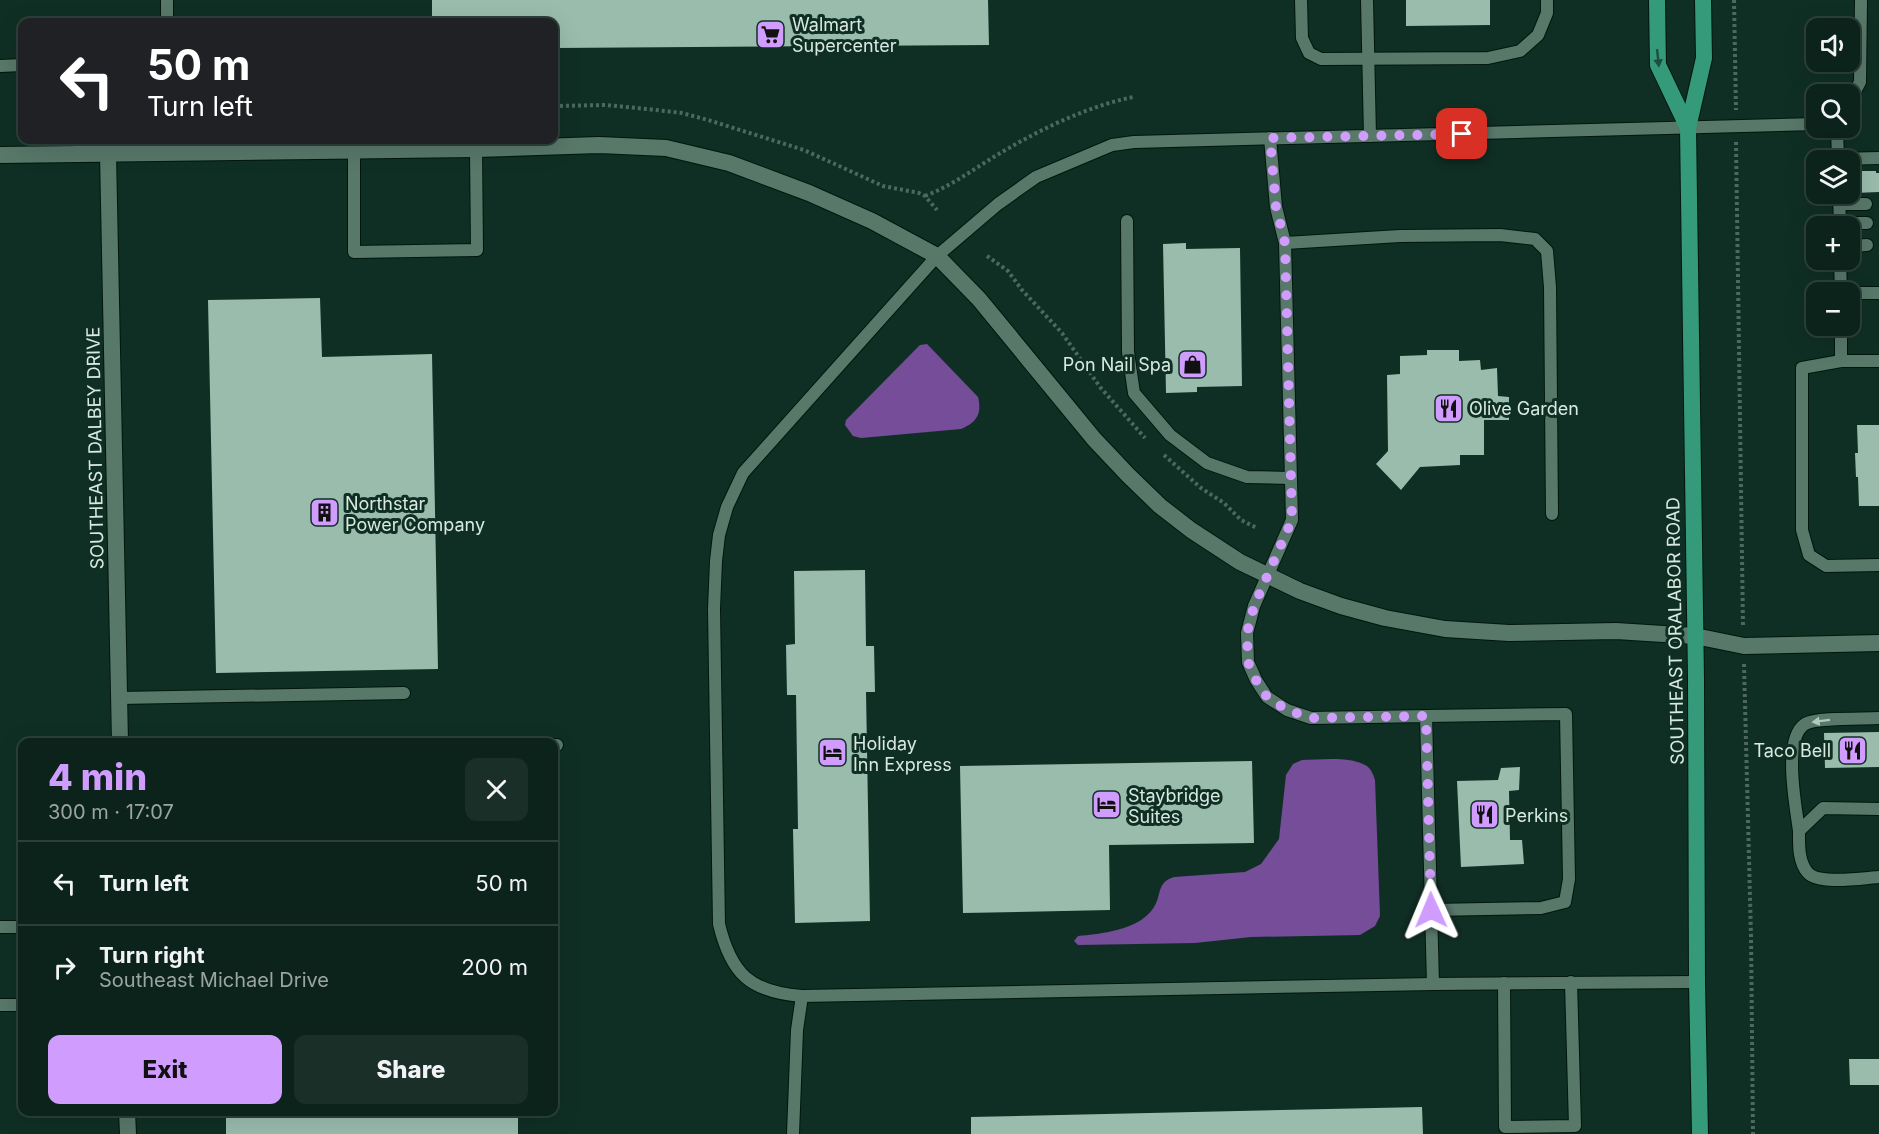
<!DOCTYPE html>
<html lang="en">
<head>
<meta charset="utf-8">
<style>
  :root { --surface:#0c231b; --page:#1a2f28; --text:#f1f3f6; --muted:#9aa4a3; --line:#2c403a; --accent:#d09dff }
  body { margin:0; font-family:Inter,sans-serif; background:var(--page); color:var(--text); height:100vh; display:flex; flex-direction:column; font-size:22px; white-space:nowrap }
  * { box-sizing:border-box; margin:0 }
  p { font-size:20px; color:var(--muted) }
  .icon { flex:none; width:33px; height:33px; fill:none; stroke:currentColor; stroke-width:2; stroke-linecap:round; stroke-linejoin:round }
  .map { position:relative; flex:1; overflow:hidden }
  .details { position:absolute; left:18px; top:738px; width:540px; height:378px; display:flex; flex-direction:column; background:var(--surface); border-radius:12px; box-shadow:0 6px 24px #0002,0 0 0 2px var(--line) }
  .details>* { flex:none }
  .banner { position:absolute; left:18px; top:18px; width:540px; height:126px; border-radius:12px; box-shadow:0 6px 24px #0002,0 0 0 2px var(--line); background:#202124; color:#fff; overflow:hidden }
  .buttons { position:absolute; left:1806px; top:18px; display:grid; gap:12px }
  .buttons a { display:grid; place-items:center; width:54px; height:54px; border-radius:12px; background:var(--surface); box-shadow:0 6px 24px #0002,0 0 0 2px var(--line); font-size:30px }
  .pin { position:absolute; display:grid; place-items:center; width:51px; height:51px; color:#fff; margin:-26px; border-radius:12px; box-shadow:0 3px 9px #0006 }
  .me { position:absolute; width:66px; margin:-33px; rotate:359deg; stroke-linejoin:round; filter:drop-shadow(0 0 4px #0008) }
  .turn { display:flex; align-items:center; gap:21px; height:126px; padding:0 30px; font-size:27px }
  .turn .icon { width:78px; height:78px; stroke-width:2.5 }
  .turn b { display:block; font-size:42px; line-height:51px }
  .round { display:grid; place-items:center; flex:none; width:63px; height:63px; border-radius:12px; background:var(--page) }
  .headline { display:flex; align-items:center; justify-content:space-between; height:102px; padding:0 30px }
  h1 { font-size:36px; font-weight:800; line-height:45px; color:var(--accent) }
  .cta { display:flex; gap:12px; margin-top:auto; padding:12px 30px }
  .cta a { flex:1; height:69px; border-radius:12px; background:var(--accent); color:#111; font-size:24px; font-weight:800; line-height:69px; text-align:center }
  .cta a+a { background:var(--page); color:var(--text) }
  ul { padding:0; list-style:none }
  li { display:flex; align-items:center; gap:18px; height:84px; padding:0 30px; border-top:2px solid var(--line) }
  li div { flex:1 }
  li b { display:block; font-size:22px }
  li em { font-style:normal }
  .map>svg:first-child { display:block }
  .water { fill:#764d99 }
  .building { fill:#99bcad }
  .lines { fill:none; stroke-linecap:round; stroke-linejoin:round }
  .service-casing { stroke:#00170d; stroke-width:14 }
  .minor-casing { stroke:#00170d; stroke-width:18 }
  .primary-casing { stroke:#00170d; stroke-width:18 }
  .path { stroke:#4d685e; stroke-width:4; stroke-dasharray:3 3; stroke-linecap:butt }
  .service { stroke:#58786a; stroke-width:12 }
  .minor { stroke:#58786a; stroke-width:16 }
  .primary { stroke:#349a7a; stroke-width:16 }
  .oneway { fill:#1b4f3e }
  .oneway2 { fill:#b2c7bd }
  .route { stroke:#d09dff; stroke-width:10; stroke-dasharray:0 18 }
  .labels { text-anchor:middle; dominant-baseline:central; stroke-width:6; stroke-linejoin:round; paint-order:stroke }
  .poi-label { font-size:18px; fill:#d8e9e1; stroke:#102f24; text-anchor:start }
  .street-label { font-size:18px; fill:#d8e9e1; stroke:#102f24 }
</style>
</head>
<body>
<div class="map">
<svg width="1879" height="1134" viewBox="0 0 1879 1134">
  <rect width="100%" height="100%" fill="#102f24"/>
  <g class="water">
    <path d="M927,344L978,397C982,414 977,422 961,429L861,438L853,436L845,425L846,420L914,351L920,345Z"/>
    <path d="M1302,760C1321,760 1347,756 1365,765C1371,768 1373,774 1375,780L1380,916L1375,926L1360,935L1251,937L1195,943L1078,945L1074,941L1078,936C1101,934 1137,930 1152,910C1163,896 1155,883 1174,877L1245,872L1261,864L1279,839L1286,775L1293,764Z"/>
  </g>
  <g class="building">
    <path d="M432,0H988L989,45L554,48V22H432Z"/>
    <path d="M1406,0H1490V25L1406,26Z"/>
    <path d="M1855,171H1876V173H1879V192L1855,193Z"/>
    <path d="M1186,243V249L1240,248L1242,386L1197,387V392L1166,393L1163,244Z"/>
    <path d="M320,298L322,357L432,354L438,669L216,673L208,300Z"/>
    <path d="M1427,350H1459V361L1480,360L1481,370L1497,368L1498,396L1509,397V420H1484V455H1460V465L1420,467L1401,490L1376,464L1388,451L1387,375L1400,374V356L1427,355Z"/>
    <path d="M1857,425H1879V506H1859L1858,477H1856L1855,453H1858Z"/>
    <path d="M865,570L866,646H874L875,692H866L870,921L795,923L793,829H798L796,695H787L786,645L795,644L794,571Z"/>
    <path d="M1879,732V767L1825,768L1824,733Z"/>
    <path d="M1252,761L1254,843L1109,845L1110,910L963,913L960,766Z"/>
    <path d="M1520,767L1519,790L1509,791L1510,840H1522L1524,864L1461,867L1457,781L1498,780L1501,768Z"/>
    <path d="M1849,1059H1879V1085H1850Z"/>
    <path d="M1422,1107L1423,1134H971V1117Z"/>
    <rect x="226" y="1112" width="292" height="22"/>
  </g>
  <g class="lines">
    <defs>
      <g id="service">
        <path d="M167,0V22"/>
        <path d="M1301,0L1302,38L1309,53L1321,59L1488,58L1520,51L1538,35L1547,13V0"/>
        <path d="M1367,0L1370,136"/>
        <path d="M0,66L22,65"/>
        <path d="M1850,101L1860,82L1861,0"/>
        <path d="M1837,128L1838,160"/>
        <path d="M1270,138L1276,207L1285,243L1292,520L1254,606L1247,633L1248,662L1256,680L1267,697L1287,710L1311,718L1426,716L1433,984"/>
        <path d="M168,140V153"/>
        <path d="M354,151V252L477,250L476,149"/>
        <path d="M1838,159L1879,158"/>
        <path d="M1839,194L1840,226"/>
        <path d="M1839,204H1866"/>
        <path d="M1127,221L1128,352L1134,393L1170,435L1207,463L1247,477L1291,478"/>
        <path d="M1840,223H1867"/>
        <path d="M1285,243L1400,236L1500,235L1535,239L1547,251L1550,287L1552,514"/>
        <path d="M1850,246L1867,245"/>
        <path d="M1840,260L1841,292"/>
        <path d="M1850,293H1879"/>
        <path d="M1841,326V361L1802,368V530L1809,555L1826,566L1879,565"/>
        <path d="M1841,361H1879"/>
        <path d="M119,698L404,693"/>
        <path d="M1426,716L1566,714L1569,879L1565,902L1541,908L1431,910"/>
        <path d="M554,745H557"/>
        <path d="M1879,809L1823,808L1799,831C1799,844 1798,862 1808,873C1819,885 1863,878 1879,877"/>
        <path d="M1799,831C1796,807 1782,739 1805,724C1817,717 1864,719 1879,718"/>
        <path d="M0,927H22"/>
        <path d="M1697,982L1433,984L802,996C750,992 731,974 719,924L714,609L716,561L719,535L727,507L743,473L937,256L998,204L1036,177L1112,145L1134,142L1816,124"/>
        <path d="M1504,983L1505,1127L1575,1126L1571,982"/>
        <path d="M0,1005H22"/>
        <path d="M793,1134L797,1030L802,996"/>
      </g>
      <g id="minor">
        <path d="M108,154L120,742"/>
        <path d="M0,155L476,149L599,145L666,148L729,163L809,193L872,221L937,256L979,299L1094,439L1128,475L1160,506L1191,530L1240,562L1300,591L1341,606L1385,618L1445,629L1509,633L1616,631L1695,636L1744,646L1879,643"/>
        <path d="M127,1112L128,1134"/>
      </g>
      <g id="primary">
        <path d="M1657,0L1658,65L1688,128"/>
        <path d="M1700,1134L1697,982L1696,679L1688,128L1704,58L1703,0"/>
      </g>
    </defs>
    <use href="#service" class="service-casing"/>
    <use href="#minor" class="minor-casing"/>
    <use href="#primary" class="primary-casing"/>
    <g class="path">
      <path d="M1734,0L1736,110"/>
      <path d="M554,106L606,105L647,109L682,113L708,120L804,150L883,186L919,193L925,196L937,210"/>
      <path d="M1736,142L1743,626"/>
      <path d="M925,196C956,184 980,164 1009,148C1047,126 1090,106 1133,97"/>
      <path d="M987,256L1008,271L1022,290L1062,333L1100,387L1145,438"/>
      <path d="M1164,455L1201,488L1224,503L1241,520L1257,528"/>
      <path d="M1744,664L1751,936L1753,1134"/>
    </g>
    <use href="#service" class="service"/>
    <use href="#minor" class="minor"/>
    <use href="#primary" class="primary"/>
  </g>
  <defs><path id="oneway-solid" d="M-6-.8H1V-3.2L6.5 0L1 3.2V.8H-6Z" transform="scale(1.5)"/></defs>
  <use class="oneway" href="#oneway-solid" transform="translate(1658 58) rotate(84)"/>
  <use class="oneway2" href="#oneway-solid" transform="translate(1821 721) rotate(173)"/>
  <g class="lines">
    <path class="route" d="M1431,910L1426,716L1311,718L1287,710L1267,697L1256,680L1248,662L1247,633L1254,606L1292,520L1285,243L1276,207L1270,138L1462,134"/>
  </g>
  <defs>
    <symbol id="supermarket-square" viewBox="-11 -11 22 22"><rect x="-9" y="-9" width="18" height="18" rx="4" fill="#d09dff" stroke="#102f24"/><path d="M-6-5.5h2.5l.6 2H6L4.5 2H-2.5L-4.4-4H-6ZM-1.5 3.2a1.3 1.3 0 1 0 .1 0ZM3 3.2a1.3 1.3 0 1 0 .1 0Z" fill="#111"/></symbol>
    <symbol id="shop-square" viewBox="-11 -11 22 22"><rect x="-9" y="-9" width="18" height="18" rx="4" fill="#d09dff" stroke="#102f24"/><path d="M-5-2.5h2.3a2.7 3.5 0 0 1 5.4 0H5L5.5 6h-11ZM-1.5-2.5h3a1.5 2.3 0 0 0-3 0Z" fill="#111"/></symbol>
    <symbol id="restaurant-square" viewBox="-11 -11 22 22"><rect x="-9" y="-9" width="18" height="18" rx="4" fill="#d09dff" stroke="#102f24"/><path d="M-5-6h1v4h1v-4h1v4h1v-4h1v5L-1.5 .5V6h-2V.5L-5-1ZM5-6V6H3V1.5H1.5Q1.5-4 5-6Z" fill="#111"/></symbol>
    <symbol id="building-square" viewBox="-11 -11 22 22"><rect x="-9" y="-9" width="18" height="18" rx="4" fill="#d09dff" stroke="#102f24"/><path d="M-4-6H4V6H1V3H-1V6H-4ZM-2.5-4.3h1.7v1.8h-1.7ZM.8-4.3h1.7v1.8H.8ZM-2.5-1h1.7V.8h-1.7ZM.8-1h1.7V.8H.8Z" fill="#111"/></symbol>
    <symbol id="hotel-square" viewBox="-11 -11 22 22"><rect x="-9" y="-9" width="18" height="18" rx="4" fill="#d09dff" stroke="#102f24"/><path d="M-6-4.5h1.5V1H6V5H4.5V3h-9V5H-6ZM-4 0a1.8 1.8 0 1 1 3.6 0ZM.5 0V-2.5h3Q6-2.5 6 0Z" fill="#111"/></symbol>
  </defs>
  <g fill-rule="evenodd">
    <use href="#supermarket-square" x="754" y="18" width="33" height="33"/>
    <use href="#shop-square" x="1176" y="348" width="33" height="33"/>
    <use href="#restaurant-square" x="1432" y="392" width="33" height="33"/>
    <use href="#building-square" x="308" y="496" width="33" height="33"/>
    <use href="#restaurant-square" x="1836" y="734" width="33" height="33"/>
    <use href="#hotel-square" x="816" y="736" width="33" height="33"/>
    <use href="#hotel-square" x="1090" y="788" width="33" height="33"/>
    <use href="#restaurant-square" x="1468" y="798" width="33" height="33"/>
  </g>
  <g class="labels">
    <g class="poi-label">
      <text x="792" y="24">Walmart<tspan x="792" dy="21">Supercenter</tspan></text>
      <text x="1171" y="364" text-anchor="end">Pon Nail Spa</text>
      <text x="1469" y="408">Olive Garden</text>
      <text x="345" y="503">Northstar<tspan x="345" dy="21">Power Company</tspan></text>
      <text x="853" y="743">Holiday<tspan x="853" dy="21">Inn Express</tspan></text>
      <text x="1831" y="750" text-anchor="end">Taco Bell</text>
      <text x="1128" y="795">Staybridge<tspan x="1128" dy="21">Suites</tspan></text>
      <text x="1505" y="815">Perkins</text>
    </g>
    <g class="street-label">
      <text transform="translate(95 448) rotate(-91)">SOUTHEAST DALBEY DRIVE</text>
      <text transform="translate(1675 631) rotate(-91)">SOUTHEAST ORALABOR ROAD</text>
    </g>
  </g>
</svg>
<div class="buttons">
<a><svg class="icon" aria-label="sound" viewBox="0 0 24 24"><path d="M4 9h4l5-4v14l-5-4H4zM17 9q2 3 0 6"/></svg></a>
<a><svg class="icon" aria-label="search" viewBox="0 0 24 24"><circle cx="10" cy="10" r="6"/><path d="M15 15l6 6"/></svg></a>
<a><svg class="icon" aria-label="layers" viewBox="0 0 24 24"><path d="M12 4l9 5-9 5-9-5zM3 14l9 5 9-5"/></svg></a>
<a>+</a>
<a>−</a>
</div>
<div class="pin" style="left:1462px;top:134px;background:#d93025"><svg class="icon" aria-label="arrive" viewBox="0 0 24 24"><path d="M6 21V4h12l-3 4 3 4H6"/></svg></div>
<svg class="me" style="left:1431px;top:910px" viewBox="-20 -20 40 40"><path d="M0-17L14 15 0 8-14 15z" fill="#d09dff" stroke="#fff" stroke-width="4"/></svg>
<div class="banner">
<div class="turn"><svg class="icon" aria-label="left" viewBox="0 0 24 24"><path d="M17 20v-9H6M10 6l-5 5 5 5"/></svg><div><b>50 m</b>Turn left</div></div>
</div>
<section class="details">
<div class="headline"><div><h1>4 min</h1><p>300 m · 17:07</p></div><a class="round"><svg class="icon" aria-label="close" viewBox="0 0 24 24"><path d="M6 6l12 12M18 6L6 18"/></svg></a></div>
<ul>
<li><svg class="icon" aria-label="left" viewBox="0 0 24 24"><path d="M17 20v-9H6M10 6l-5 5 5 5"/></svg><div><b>Turn left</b></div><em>50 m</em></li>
<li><svg class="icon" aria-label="right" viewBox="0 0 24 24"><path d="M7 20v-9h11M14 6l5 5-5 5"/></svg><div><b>Turn right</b><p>Southeast Michael Drive</p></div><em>200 m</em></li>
</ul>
<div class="cta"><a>Exit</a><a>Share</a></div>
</section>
</div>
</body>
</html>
